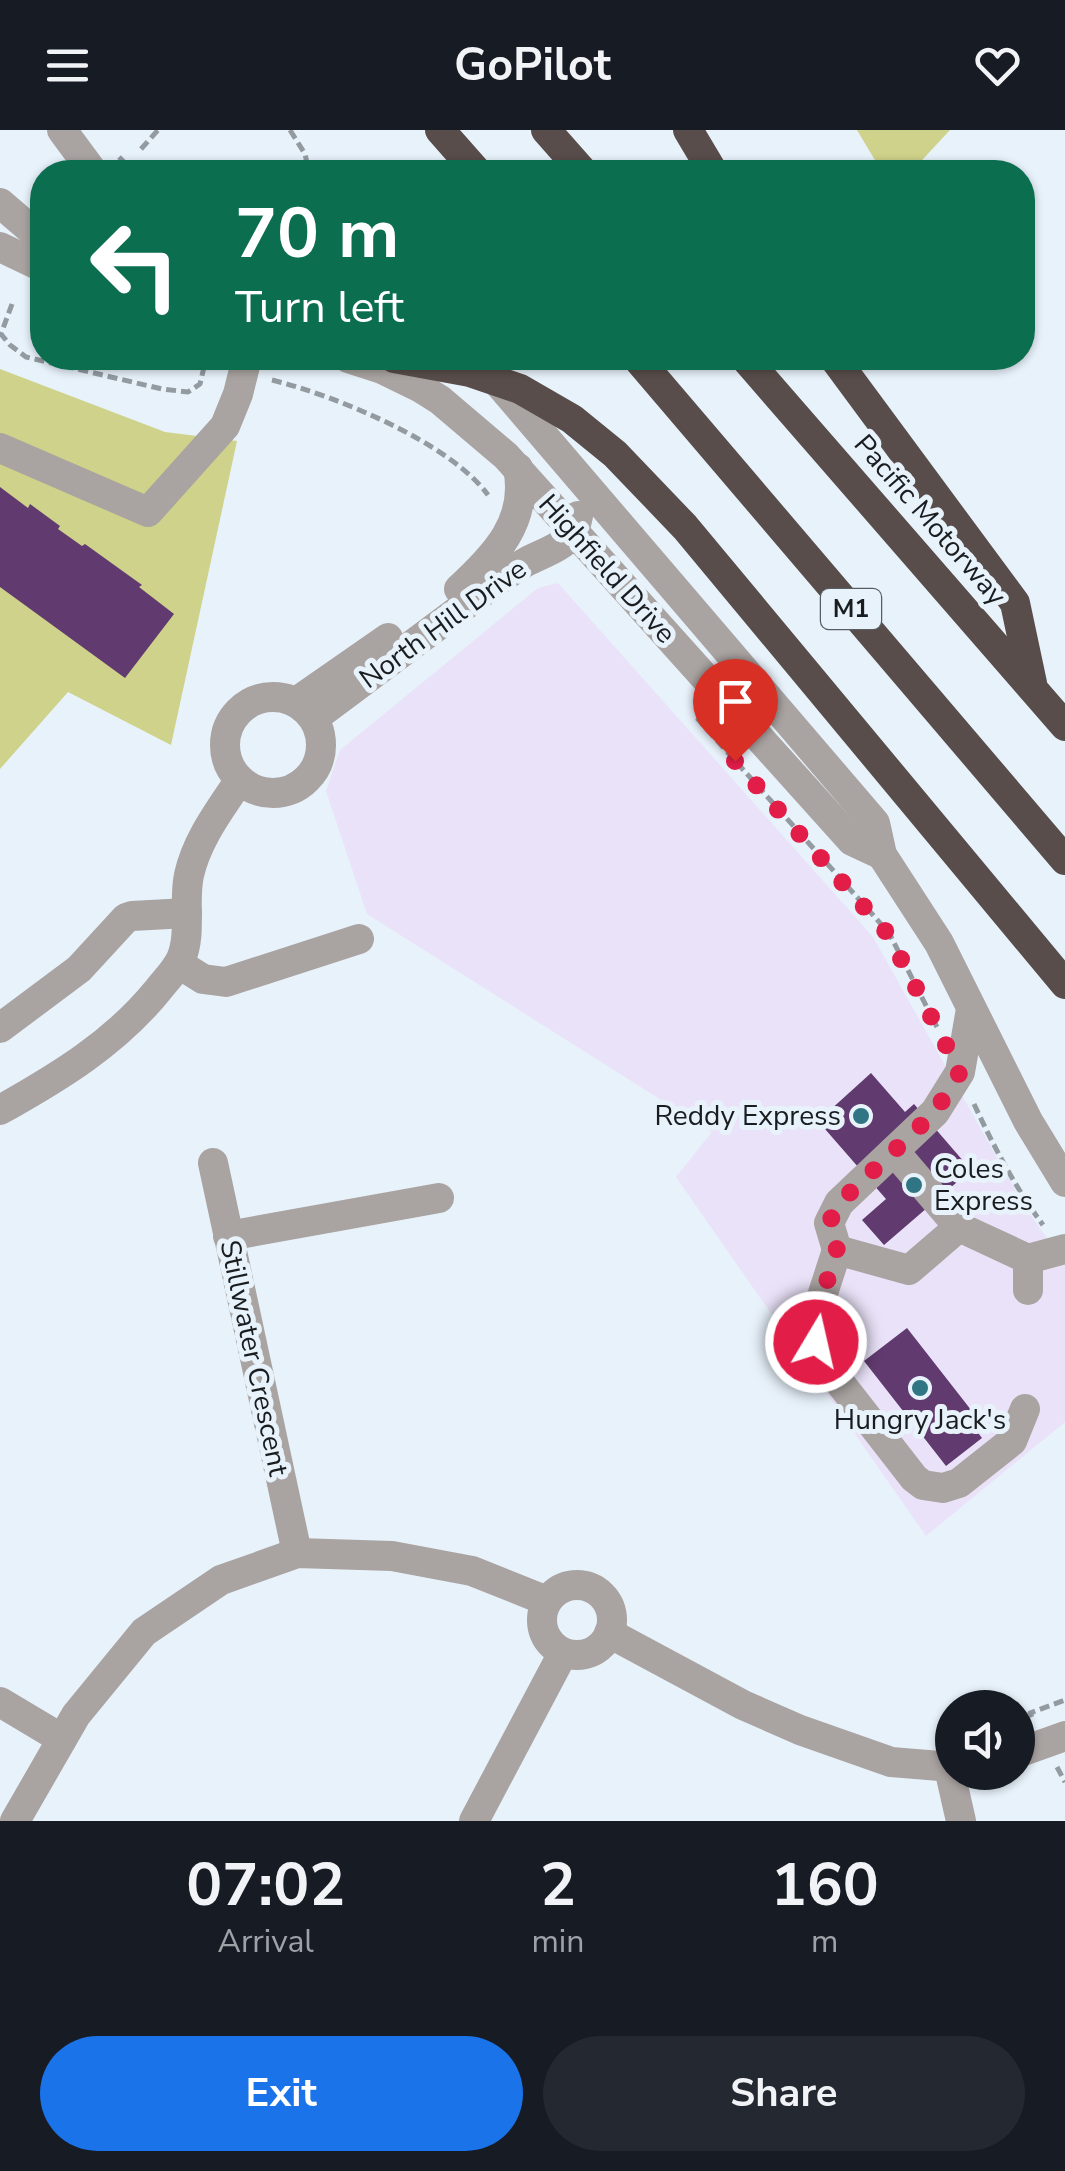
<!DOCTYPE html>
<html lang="en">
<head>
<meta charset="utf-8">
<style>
  :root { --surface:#171b24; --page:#242831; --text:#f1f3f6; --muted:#9ea1a6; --accent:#1a73e8 }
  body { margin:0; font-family:"Nunito Sans",sans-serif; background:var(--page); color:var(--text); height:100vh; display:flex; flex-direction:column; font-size:38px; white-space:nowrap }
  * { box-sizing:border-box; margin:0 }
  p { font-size:32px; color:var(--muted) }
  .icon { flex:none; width:55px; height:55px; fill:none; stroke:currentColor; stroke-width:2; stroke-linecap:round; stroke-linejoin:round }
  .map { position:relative; height:1691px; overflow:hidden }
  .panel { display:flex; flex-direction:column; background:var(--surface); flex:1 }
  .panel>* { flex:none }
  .guide { position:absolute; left:30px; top:30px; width:1005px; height:210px; border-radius:40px; box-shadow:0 2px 8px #0004; background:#0b6e4f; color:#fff; overflow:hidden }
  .buttons { position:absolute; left:935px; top:1560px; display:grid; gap:20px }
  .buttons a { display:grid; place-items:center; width:100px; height:100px; border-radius:50%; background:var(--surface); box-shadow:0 2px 8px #0004; font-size:50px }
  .pin { position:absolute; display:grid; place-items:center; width:85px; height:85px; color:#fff; margin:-102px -42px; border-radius:50% 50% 50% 0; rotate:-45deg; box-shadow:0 0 10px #0007 }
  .pin .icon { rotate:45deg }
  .me { position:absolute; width:110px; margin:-55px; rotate:9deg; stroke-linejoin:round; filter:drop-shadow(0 0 8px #0008) }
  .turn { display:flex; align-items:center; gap:35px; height:210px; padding:0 40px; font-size:45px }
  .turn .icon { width:130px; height:130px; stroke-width:2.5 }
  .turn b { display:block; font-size:70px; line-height:85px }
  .eta { display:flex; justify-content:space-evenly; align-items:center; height:170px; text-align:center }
  .eta b { font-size:60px; font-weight:700; line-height:70px }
  .action { display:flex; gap:20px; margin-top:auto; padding:20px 40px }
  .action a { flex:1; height:115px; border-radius:60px; background:var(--accent); color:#fff; font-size:40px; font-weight:700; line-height:115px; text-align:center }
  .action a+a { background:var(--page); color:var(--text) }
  header { display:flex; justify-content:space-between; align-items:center; height:130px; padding:0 40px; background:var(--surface); font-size:45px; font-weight:700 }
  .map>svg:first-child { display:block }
  .commercial { fill:#e9e2f8 }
  .green { fill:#ced28a }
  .building { fill:#613a6f }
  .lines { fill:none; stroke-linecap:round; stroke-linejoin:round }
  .path { stroke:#939ba1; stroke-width:5; stroke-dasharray:10 5; stroke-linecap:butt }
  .minor { stroke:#a9a3a1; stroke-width:30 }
  .highway { stroke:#584d4a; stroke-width:30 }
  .route { stroke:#e11d48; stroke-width:18; stroke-dasharray:0 32.4 }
  .poi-dot { fill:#307583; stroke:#e8f2fb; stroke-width:4 }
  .labels { text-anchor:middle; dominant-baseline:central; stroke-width:10; stroke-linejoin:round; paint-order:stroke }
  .shield { fill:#e8f2fb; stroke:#575d62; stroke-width:2.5 }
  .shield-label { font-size:25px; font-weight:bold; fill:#191d20 }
  .street-label { font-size:28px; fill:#191d20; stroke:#e8f2fb }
  .poi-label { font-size:28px; fill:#191d20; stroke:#e8f2fb; text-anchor:end }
</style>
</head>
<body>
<header><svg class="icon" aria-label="menu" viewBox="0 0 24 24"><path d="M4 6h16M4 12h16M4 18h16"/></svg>GoPilot<svg class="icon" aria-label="heart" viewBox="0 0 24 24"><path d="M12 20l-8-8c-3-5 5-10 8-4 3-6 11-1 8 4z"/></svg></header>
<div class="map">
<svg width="1065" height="1691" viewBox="0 0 1065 1691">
  <rect width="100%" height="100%" fill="#e8f2fb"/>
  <path class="commercial" d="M558,453L873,807L1024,1076L1065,1133V1292L926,1406L676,1047L712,1002L367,784L326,661L340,620L538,458Z"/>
  <g class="green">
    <path d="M857,0H950L911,42H882Z"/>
    <path d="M0,239L165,302L237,311L171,615L68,562L0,639Z"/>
  </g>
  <g class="building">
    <path d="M0,357L28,378L30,374L60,396L58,399L82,416L85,414L142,455L139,457L174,484L125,548L0,457Z"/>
    <path d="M871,943L905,982L914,974L971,1040L884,1115L862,1090L886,1069L818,991Z"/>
    <path d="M907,1198L975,1285L968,1290L982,1308L946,1336L864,1231Z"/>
  </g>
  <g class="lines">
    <g class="path">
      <path d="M290,0L305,24L309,42"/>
      <path d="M141,19L158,0"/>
      <path d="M119,27L134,42"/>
      <path d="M12,174L1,204L10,215L26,227L162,259L188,262L200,254L205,233L218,236"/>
      <path d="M184,228L205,233"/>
      <path d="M272,250C336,266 449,312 488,365"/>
      <path d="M697,588L889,803L937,897"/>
      <path d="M974,974C994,1017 1015,1057 1043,1095"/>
      <path d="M1032,1587L1030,1583L1065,1570"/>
      <path d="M1057,1637L1065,1652"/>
    </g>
    <g class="minor">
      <path d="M62,0L93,42"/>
      <path d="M0,73L42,109"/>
      <path d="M0,117L42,137"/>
      <path d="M348,228L382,239L421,258L440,270L506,326L852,711L882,725"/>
      <path d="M477,228L875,693L882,725L939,813L1028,991L1065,1052"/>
      <path d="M0,318L148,382L225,296L238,264L247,228"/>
      <path d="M459,459C495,426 529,391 518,338"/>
      <circle cx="273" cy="615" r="48"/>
      <path d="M296,572L388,508"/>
      <path d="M314,588L499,450C508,444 517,437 526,432C550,419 573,417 578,386"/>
      <path d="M179,834L203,849L226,852L359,809"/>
      <path d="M0,898L79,839L126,788L132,786L187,783"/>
      <path d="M0,980C59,947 115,913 158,860C166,850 176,840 181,829C192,803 183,772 189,745C197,709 220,680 239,651"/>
      <path d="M894,1021L959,1097L1028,1129"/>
      <path d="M213,1033L297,1423"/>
      <path d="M959,1097L909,1140L837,1120L829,1093L839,1073L935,982L960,942L971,879"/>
      <path d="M228,1106L439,1068"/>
      <path d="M837,1120L814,1191L816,1212L823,1231L914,1348L923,1355L943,1358L959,1353L1012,1311L1025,1279"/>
      <path d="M1028,1160V1129L1065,1119"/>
      <circle cx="577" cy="1490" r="35"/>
      <path d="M609,1503L743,1575L800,1600L891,1632L952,1637"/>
      <path d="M0,1572L62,1609"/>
      <path d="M1018,1623L1065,1606"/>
      <path d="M949,1638L961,1691"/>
      <path d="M15,1691L76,1585L144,1502L221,1450L297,1423L392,1426L472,1441L547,1471"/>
      <path d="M474,1691L563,1523"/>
    </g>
    <g class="highway">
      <path d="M440,0L477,42"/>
      <path d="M546,0L583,42"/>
      <path d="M688,0L713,42"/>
      <path d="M394,228L470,242L520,259L572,289L615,324L685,397L1065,854"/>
      <path d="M637,228L1065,730"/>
      <path d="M745,228L1065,596"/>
      <path d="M834,228L1015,473L1032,553"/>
    </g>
  </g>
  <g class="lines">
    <path class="route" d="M735,631L888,804L960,942L935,982L839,1073L829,1093L837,1120L814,1192L816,1212"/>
  </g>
  <g class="poi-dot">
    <circle cx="861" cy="986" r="10"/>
    <circle cx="914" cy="1055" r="10"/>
    <circle cx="920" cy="1258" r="10"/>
  </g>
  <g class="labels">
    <rect class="shield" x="821" y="459" width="60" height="40" rx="8"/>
    <g class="shield-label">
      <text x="851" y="479">M1</text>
    </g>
    <g class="street-label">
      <text transform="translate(930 390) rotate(49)">Pacific Motorway</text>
      <text transform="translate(607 439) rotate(48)">Highfield Drive</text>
      <text transform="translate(443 494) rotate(-36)">North Hill Drive</text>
      <text transform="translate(254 1228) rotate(78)">Stillwater Crescent</text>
    </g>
    <g class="poi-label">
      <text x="841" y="986">Reddy Express</text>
      <text x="934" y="1039" text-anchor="start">Coles<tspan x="934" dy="32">Express</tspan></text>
      <text x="920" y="1290" text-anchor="middle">Hungry Jack's</text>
    </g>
  </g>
</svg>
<div class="buttons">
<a><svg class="icon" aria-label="sound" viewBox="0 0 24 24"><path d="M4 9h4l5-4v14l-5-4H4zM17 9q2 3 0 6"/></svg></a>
</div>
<div class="pin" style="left:735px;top:631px;background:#d93025"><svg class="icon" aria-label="arrive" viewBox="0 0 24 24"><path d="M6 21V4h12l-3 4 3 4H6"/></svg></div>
<svg class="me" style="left:816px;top:1212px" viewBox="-20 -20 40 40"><circle r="17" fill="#e11d48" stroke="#fff" stroke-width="3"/><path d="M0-11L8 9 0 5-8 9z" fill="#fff"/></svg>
<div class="guide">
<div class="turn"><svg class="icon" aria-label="left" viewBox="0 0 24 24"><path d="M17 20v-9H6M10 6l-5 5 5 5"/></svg><div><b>70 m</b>Turn left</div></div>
</div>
</div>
<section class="panel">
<div class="eta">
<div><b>07:02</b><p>Arrival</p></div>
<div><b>2</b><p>min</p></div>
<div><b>160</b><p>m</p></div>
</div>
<div class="action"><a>Exit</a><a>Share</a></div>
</section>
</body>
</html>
